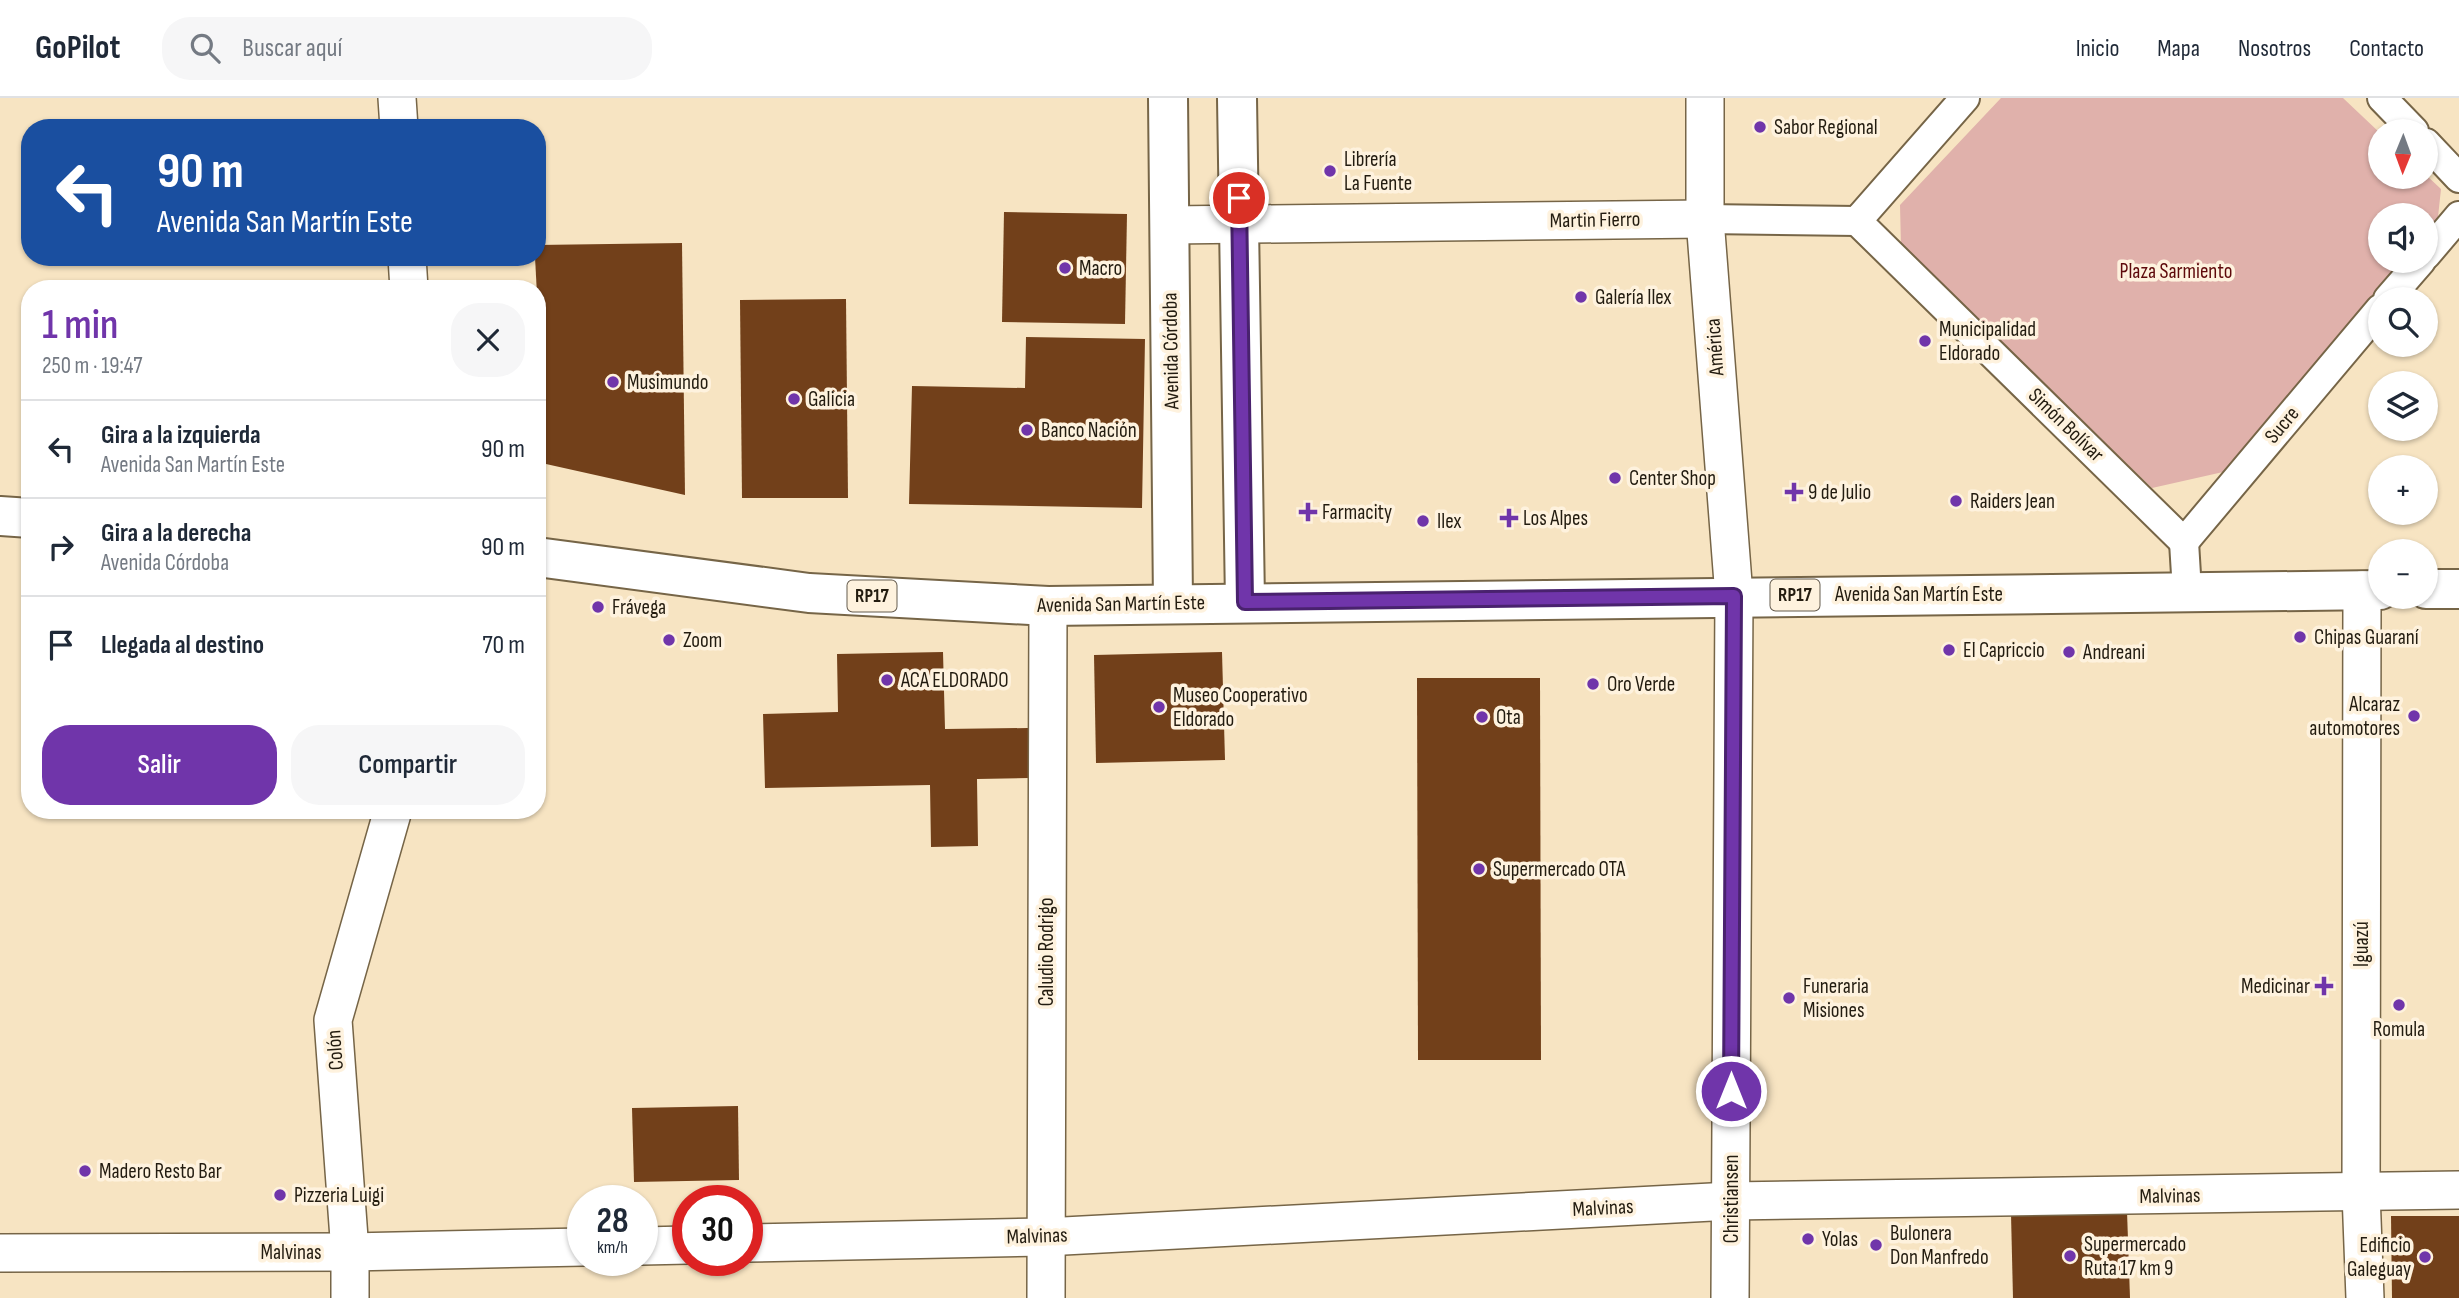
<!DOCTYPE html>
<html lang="es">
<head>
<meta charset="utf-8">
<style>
  :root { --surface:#fff; --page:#f6f6f7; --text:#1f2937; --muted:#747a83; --line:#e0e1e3; --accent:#7035aa }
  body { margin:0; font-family:"Sofia Sans Condensed",sans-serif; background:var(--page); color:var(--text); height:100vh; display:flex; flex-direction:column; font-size:26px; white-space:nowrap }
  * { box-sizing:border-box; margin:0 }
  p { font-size:23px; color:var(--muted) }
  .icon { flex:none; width:38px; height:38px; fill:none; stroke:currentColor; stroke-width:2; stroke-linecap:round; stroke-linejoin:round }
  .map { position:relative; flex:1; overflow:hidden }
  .sheet { position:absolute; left:21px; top:182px; width:525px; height:539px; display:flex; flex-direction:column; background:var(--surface); border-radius:28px; box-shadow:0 2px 5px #0004 }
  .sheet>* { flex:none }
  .top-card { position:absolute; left:21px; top:21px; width:525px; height:147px; border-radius:28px; box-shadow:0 2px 5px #0004; background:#1a4fa0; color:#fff; overflow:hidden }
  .needle { width:46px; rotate:181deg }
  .tools { position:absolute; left:2368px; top:21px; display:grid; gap:14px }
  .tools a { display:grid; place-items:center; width:70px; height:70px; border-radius:50%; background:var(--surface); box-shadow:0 2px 5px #0004; font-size:35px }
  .speed { position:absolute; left:567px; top:1087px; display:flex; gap:14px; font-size:35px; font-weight:700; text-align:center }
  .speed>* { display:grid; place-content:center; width:91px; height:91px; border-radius:50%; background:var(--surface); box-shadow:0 2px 5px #0004; line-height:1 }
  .speed small { font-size:18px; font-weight:400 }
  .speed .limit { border:10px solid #d22; background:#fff; color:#111 }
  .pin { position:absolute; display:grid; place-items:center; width:60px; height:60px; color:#fff; margin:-30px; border:4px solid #fff; border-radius:50%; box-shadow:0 2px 7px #0007 }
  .me { position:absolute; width:77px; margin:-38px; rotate:0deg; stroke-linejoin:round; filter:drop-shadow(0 0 5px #0008) }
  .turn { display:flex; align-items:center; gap:24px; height:147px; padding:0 21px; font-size:32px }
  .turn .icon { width:91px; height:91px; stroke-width:2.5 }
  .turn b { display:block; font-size:49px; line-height:60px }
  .round { display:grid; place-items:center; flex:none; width:74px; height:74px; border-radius:28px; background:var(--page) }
  .overview { display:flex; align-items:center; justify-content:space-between; height:119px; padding:0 21px }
  h1 { font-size:42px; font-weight:600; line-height:52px; color:var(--accent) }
  .button { display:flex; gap:14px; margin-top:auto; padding:14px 21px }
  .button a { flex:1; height:80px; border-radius:28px; background:var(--accent); color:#fff; font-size:28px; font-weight:600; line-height:80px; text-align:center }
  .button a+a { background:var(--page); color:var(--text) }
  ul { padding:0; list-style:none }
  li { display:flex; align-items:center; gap:21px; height:98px; padding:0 21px; border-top:2px solid var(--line) }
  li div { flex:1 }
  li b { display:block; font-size:26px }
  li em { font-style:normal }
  header { display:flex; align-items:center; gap:42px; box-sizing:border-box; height:98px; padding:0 35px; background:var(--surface); border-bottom:2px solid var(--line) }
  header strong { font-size:33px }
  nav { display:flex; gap:38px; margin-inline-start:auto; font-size:24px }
  .search { width:490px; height:63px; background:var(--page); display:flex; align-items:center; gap:18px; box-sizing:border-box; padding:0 24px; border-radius:28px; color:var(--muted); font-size:26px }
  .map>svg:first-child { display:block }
  .green { fill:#e0b1ab }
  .building { fill:#72401a }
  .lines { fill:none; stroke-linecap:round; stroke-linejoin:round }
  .pedestrian-casing { stroke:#766547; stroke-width:32 }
  .minor-casing { stroke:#766547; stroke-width:40 }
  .secondary-casing { stroke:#766547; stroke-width:42 }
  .primary-casing { stroke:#766547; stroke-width:42 }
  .pedestrian { stroke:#fff; stroke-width:28 }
  .minor { stroke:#fff; stroke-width:37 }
  .secondary { stroke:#fff; stroke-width:38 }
  .primary { stroke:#fff; stroke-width:38 }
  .route-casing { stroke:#49226e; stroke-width:18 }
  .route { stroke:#7035aa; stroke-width:12 }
  .poi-dot { fill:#7035aa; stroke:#fef2de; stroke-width:2.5 }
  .labels { text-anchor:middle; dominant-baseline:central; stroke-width:7; stroke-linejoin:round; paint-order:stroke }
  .shield { fill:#fef2de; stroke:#655c4e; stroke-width:2 }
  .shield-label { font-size:19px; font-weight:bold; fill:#231c10 }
  .poi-label { font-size:21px; fill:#231c10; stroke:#fef2de; text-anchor:start }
  .street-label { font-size:21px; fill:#231c10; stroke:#fef2de }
  .park-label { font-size:21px; fill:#5e090b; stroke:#fef2de }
</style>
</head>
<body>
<header>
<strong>GoPilot</strong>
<div class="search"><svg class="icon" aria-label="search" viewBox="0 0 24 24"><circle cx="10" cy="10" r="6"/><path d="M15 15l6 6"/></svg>Buscar aquí</div>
<nav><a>Inicio</a><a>Mapa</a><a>Nosotros</a><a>Contacto</a></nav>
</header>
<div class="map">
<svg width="2459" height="1200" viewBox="0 0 2459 1200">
  <rect width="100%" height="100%" fill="#f7e4c2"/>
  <path class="green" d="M2001,0H2343L2380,35V79L2426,77L2441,91L2435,147L2426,157V117H2380V163H2420L2232,372L2152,390L1901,149L1900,107Z"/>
  <g class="building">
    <path d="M1004,114L1127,116L1125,226L1002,224Z"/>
    <path d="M682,145L685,397L546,366L535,159L537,147Z"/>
    <path d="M846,201L848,400H742L740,202Z"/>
    <path d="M1026,239L1145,241L1142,410L909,406L912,288L1025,290Z"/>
    <path d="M943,554L945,631L1028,630L1029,680L977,681L978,748L931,749L930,687L765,690L763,616L838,614L837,556Z"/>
    <path d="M1222,554L1225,662L1096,665L1094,557Z"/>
    <path d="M1417,580H1540L1541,962H1418Z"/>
    <path d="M738,1008L739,1082L634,1084L632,1010Z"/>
    <path d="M2127,1113L2130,1200H2013L2011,1116Z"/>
    <path d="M2391,1118H2459V1200H2392Z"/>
  </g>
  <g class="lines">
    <defs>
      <g id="pedestrian">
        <path d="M2382,0L2414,33"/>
        <path d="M2426,45L2459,80"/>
        <path d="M1705,121L1857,123L1965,0"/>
        <path d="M1857,123L2184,444"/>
        <path d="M2426,157L2459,118"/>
        <path d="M2388,201L2421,163"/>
        <path d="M2184,444L2380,211"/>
        <path d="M2184,444L2187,493"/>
      </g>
      <g id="minor">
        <path d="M397,0L399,30"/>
        <path d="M1705,0V121L1734,498L1730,1200"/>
        <path d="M1170,127L1705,121"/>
        <path d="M407,159L409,191"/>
        <path d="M2362,492L2361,1095L2365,1200"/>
        <path d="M747,1145L1045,1139L1731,1103L2459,1092"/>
        <path d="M642,1148L688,1147"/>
        <path d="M0,1155L350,1154L583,1149"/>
        <path d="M350,1200V1154L333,922L393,712"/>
        <path d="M1046,1200L1048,508"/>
      </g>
      <g id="secondary">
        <path d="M1168,0L1173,505"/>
        <path d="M1237,0L1245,504"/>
      </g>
      <g id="primary">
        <path d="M0,418L30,420"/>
        <path d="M537,459L809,495L1048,508L2380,492"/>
        <path d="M2426,491H2459"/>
      </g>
    </defs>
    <use href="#pedestrian" class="pedestrian-casing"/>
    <use href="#minor" class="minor-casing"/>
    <use href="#secondary" class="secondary-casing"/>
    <use href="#primary" class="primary-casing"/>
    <use href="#pedestrian" class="pedestrian"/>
    <use href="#minor" class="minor"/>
    <use href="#secondary" class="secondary"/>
    <use href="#primary" class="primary"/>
  </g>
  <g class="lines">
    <defs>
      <path id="route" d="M1239,100L1245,504L1734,498L1731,993"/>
    </defs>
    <use href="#route" class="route-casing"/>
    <use href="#route" class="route"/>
  </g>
  <g class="poi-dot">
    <circle cx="1760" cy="29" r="7"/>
    <circle cx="1330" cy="73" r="7"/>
    <circle cx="1065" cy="170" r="7"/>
    <circle cx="1581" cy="199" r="7"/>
    <circle cx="1925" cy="243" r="7"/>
    <circle cx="613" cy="284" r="7"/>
    <circle cx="794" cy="301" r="7"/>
    <circle cx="1027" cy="332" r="7"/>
    <circle cx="1615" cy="380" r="7"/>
    <path d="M1790.5 383.5h7v7h7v7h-7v7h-7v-7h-7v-7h7z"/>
    <circle cx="1956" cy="403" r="7"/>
    <path d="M1304.5 403.5h7v7h7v7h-7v7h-7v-7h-7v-7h7z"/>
    <path d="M1505.5 409.5h7v7h7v7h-7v7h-7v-7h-7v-7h7z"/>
    <circle cx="1423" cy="423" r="7"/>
    <circle cx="598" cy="509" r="7"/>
    <circle cx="2300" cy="539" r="7"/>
    <circle cx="669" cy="542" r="7"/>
    <circle cx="1949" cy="552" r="7"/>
    <circle cx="2069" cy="554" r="7"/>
    <circle cx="887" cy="582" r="7"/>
    <circle cx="1593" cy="586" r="7"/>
    <circle cx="1159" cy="609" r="7"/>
    <circle cx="2414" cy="618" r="7"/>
    <circle cx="1482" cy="619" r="7"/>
    <circle cx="1479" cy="771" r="7"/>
    <path d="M2320.5 877.5h7v7h7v7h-7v7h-7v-7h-7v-7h7z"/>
    <circle cx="1789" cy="900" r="7"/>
    <circle cx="2399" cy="907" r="7"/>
    <circle cx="85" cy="1073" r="7"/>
    <circle cx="280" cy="1097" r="7"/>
    <circle cx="1808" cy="1141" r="7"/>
    <circle cx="1876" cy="1147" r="7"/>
    <circle cx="2070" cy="1158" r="7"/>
    <circle cx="2425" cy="1159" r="7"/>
  </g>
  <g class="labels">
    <g class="shield">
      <rect x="1770.5" y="481.5" width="49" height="31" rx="5"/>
      <rect x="847.5" y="482.5" width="49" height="31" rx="5"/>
    </g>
    <g class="shield-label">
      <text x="1795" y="497">RP17</text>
      <text x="872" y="498">RP17</text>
    </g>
    <g class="poi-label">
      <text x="1774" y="29">Sabor Regional</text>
      <text x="1344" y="61">Librería<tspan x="1344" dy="24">La Fuente</tspan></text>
      <text x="1079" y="170">Macro</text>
      <text x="1595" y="199">Galería Ilex</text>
      <text x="1939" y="231">Municipalidad<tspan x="1939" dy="24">Eldorado</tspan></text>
      <text x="627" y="284">Musimundo</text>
      <text x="808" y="301">Galicia</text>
      <text x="1041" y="332">Banco Nación</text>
      <text x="1629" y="380">Center Shop</text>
      <text x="1808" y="394">9 de Julio</text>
      <text x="1970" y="403">Raiders Jean</text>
      <text x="1322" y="414">Farmacity</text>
      <text x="1523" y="420">Los Alpes</text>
      <text x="1437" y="423">Ilex</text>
      <text x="612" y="509">Frávega</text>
      <text x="2314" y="539">Chipas Guaraní</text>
      <text x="683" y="542">Zoom</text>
      <text x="1963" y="552">El Capriccio</text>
      <text x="2083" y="554">Andreani</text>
      <text x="901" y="582">ACA ELDORADO</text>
      <text x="1607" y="586">Oro Verde</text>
      <text x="1173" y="597">Museo Cooperativo<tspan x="1173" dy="24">Eldorado</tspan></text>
      <text x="2400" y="606" text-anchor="end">Alcaraz<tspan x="2400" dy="24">automotores</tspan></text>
      <text x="1496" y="619">Ota</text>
      <text x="1493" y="771">Supermercado OTA</text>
      <text x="1803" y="888">Funeraria<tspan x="1803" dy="24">Misiones</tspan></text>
      <text x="2310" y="888" text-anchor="end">Medicinar</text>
      <text x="2399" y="931" text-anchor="middle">Romula</text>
      <text x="99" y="1073">Madero Resto Bar</text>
      <text x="294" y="1097">Pizzeria Luigi</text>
      <text x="1890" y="1135">Bulonera<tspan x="1890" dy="24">Don Manfredo</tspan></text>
      <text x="1822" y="1141">Yolas</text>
      <text x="2084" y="1146">Supermercado<tspan x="2084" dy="24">Ruta 17 km 9</tspan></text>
      <text x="2411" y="1147" text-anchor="end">Edificio<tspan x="2411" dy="24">Galeguay</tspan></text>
    </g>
    <g class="street-label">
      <text transform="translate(1595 122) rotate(-1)">Martin Fierro</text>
      <text transform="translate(1715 249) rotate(-94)">América</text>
      <text transform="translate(1171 253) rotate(-91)">Avenida Córdoba</text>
      <text transform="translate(2066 327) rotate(44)">Simón Bolívar</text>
      <text transform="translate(2282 327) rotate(-50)">Sucre</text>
      <text x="1919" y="496">Avenida San Martín Este</text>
      <text transform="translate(1121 506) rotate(-1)">Avenida San Martín Este</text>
      <text transform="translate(2361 846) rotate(-90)">Iguazú</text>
      <text transform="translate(1046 854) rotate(-90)">Caludio Rodrigo</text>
      <text transform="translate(335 952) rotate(-94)">Colón</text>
      <text transform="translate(2170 1098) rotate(-1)">Malvinas</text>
      <text transform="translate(1731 1101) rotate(-90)">Christiansen</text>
      <text transform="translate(1603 1110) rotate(-3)">Malvinas</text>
      <text transform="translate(1037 1138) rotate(-2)">Malvinas</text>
      <text x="291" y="1154">Malvinas</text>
    </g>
    <g class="park-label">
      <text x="2176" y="173">Plaza Sarmiento</text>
    </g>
  </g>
</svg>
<div class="tools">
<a><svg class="needle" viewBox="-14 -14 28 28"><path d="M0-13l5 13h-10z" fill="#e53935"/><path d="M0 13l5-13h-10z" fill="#747a83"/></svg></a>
<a><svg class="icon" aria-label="sound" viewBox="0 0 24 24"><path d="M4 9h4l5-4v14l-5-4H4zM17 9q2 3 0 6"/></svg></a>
<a><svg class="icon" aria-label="search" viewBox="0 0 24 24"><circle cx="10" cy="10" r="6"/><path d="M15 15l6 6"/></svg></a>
<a><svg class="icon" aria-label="layers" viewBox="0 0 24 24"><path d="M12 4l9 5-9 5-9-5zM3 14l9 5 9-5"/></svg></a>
<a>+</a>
<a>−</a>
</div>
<div class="speed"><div>28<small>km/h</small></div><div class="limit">30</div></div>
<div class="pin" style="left:1239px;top:100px;background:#d93025"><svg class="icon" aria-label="arrive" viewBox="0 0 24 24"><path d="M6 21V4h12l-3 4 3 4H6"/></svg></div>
<svg class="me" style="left:1731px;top:993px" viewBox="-20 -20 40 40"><circle r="17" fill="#7035aa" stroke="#fff" stroke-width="3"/><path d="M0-11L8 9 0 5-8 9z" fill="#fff"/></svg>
<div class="top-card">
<div class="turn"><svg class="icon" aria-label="left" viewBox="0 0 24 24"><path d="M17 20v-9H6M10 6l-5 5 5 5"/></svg><div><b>90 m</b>Avenida San Martín Este</div></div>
</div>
<section class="sheet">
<div class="overview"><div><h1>1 min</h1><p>250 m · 19:47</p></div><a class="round"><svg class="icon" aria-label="close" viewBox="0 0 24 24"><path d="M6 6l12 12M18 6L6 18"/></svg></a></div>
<ul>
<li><svg class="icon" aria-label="left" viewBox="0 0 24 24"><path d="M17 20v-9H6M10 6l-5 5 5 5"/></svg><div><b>Gira a la izquierda</b><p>Avenida San Martín Este</p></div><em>90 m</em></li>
<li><svg class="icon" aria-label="right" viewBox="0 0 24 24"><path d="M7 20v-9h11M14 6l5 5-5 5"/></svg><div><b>Gira a la derecha</b><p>Avenida Córdoba</p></div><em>90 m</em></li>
<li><svg class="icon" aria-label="arrive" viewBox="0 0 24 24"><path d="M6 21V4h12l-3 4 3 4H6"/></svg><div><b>Llegada al destino</b></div><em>70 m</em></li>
</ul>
<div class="button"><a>Salir</a><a>Compartir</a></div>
</section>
</div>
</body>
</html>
